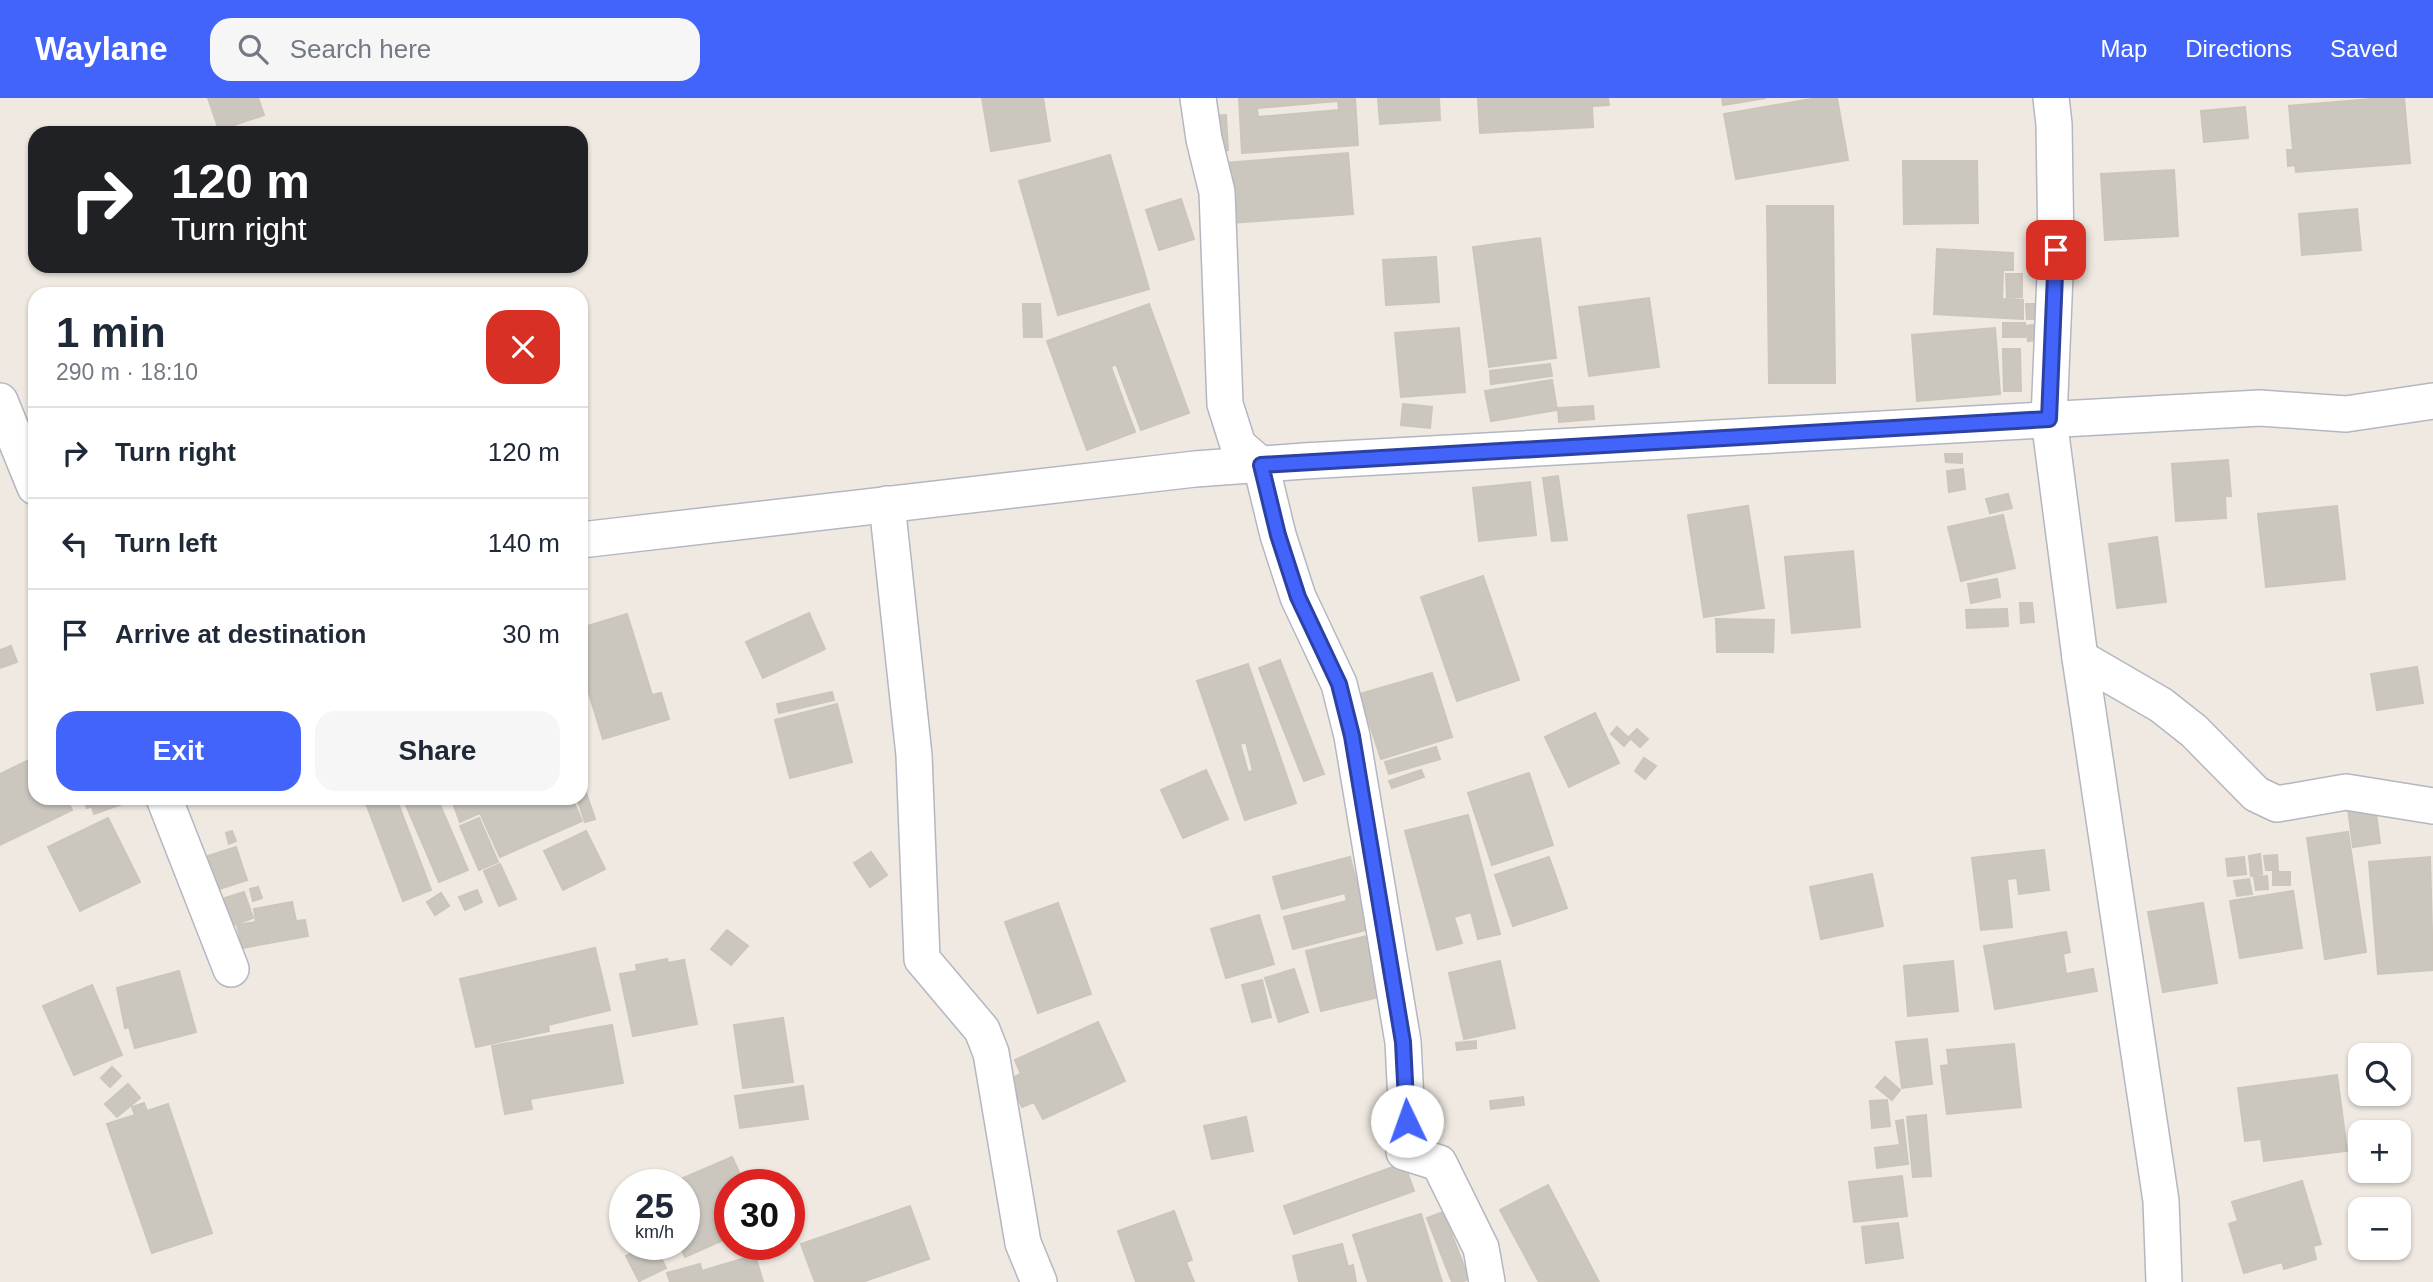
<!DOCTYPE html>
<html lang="en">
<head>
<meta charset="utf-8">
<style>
  :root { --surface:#fff; --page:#f6f6f7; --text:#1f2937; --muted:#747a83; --line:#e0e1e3; --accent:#4264fb }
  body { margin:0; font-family:Helvetica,sans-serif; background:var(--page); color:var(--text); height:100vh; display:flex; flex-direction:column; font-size:26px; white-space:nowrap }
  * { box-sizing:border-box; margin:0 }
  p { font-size:23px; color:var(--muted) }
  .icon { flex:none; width:38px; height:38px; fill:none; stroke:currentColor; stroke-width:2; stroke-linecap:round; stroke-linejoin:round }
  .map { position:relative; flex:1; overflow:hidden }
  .drawer { position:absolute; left:28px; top:189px; width:560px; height:518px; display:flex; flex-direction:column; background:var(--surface); border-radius:21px; box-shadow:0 2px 5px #0004 }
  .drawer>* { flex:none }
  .hud { position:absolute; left:28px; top:28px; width:560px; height:147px; border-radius:21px; box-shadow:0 2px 5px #0004; background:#202124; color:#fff; overflow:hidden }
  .controls { position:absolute; left:2348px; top:945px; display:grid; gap:14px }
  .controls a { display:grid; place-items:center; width:63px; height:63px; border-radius:14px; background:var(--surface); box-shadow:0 2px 5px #0004; font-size:35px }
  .speed { position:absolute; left:609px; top:1071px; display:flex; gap:14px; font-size:35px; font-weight:700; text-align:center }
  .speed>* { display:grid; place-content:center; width:91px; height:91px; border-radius:50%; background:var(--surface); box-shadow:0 2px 5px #0004; line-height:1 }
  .speed small { font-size:18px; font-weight:400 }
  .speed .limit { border:10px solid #d22; background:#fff; color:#111 }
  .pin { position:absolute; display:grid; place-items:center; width:60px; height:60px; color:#fff; margin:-30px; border-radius:14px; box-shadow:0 4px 10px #0006 }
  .me { position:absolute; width:77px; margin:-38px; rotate:357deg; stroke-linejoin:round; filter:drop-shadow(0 0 5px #0008) }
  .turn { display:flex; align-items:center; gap:24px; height:147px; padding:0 28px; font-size:32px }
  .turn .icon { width:91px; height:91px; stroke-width:2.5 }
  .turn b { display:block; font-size:49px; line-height:60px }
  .round { display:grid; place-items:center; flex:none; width:74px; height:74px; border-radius:21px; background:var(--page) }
  .headline { display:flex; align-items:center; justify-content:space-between; height:119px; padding:0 28px }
  h1 { font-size:42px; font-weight:700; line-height:52px }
  .action { display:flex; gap:14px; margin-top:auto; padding:14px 28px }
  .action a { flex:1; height:80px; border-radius:21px; background:var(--accent); color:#fff; font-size:28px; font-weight:700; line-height:80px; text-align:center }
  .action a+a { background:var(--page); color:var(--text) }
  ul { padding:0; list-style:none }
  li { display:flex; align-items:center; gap:21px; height:91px; padding:0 28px; border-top:2px solid var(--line) }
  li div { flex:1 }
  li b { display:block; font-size:26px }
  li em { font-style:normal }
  header { display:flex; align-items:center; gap:42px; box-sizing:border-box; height:98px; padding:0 35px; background:var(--accent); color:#fff }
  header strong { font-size:33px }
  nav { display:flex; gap:38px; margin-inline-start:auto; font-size:24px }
  .search { width:490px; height:63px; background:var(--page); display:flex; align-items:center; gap:18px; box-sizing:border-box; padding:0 24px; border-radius:21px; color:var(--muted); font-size:26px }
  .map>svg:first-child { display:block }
  .building { fill:#cbc7bf; stroke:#cbc5ba; stroke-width:2; fill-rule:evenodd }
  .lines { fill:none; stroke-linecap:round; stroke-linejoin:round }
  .street-casing { stroke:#b4b7c1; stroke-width:38 }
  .street { stroke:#fff; stroke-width:35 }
  .route-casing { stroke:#2b41a3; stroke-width:18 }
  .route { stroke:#4264fb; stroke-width:12 }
</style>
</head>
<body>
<header>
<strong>Waylane</strong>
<div class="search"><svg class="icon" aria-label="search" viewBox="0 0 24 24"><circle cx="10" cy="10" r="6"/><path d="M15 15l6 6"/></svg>Search here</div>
<nav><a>Map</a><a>Directions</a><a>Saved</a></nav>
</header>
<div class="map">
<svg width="2433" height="1184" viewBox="0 0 2433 1184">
  <rect width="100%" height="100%" fill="#efe9e1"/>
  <g class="building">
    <path d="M208,0H258L264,17L219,32Z"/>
    <path d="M982,0H1043L1050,43L991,53Z"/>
    <path d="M1239,0H1355L1358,47L1242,55ZM1338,3L1339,12L1258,19L1257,10Z"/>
    <path d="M1378,0H1439L1440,22L1380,26Z"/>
    <path d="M1478,0H1608L1609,7L1592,8L1593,29L1480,35Z"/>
    <path d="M1722,0H1766L1723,7Z"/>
    <path d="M1817,0H1837L1848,62L1736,81L1724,16Z"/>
    <path d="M2383,0H2404L2410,65L2296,74L2295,67L2288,68L2287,52H2293L2289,8Z"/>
    <path d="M2245,9L2248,40L2204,44L2201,13Z"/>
    <path d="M1226,17L1228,52L1211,53L1209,18Z"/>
    <path d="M1348,55L1353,116L1230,125L1225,65Z"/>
    <path d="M1110,57L1149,191L1058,217L1019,83Z"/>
    <path d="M1903,63H1977L1978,125L1904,126Z"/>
    <path d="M2174,72L2178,138L2105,142L2101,76Z"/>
    <path d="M1181,101L1194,141L1159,152L1146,112Z"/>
    <path d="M1767,108H1833L1835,285H1769Z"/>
    <path d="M2357,111L2361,152L2302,157L2299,116Z"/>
    <path d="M1540,140L1556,260L1489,269L1473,149Z"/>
    <path d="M1937,151L2013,155V172H2003L2002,201L2023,202V221L1934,216Z"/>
    <path d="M1436,159L1439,204L1386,207L1383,162Z"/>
    <path d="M2006,176H2022V199L2007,200Z"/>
    <path d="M1649,200L1659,269L1589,278L1579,209Z"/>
    <path d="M1023,206H1040L1042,239H1024Z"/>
    <path d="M1149,206L1189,315L1141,332L1116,266L1111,269L1135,334L1087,352L1047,243Z"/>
    <path d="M2026,206H2036L2037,221H2027Z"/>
    <rect x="2003" y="225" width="22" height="14"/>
    <path d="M2033,227L2035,242L2028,243L2026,228Z"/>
    <path d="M1459,230L1465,294L1401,299L1395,235Z"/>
    <path d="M1995,230L2000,296L1917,303L1912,237Z"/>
    <path d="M2003,251H2020L2021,293H2004Z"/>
    <path d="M1550,266L1552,278L1491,286L1490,273Z"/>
    <path d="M1552,282L1557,312L1491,323L1485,293Z"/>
    <path d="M1403,306L1432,309L1430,330L1401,327Z"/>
    <path d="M1593,308L1594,321L1559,324L1558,310Z"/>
    <path d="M1945,356H1962V365L1946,364Z"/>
    <path d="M2228,362L2231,398H2225L2226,420L2176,423L2172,366Z"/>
    <path d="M1963,371L1965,391L1949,394L1947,373Z"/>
    <path d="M1558,378L1567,442L1552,443L1543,380Z"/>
    <path d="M1530,384L1536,437L1479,443L1473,390Z"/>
    <path d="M2008,396L2012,410L1990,415L1986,401Z"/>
    <path d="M1748,408L1764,510L1704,519L1688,417Z"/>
    <path d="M2337,408L2345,481L2266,489L2258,416Z"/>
    <path d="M2003,417L2015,470L1961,483L1948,429Z"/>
    <path d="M2157,439L2166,504L2117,510L2109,446Z"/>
    <path d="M1853,453L1860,529L1792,535L1785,459Z"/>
    <path d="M1483,478L1519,582L1457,603L1421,499Z"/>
    <path d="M1997,481L2000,499L1971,505L1968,486Z"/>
    <path d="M2020,505H2032L2034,524L2021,525Z"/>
    <path d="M2007,511L2008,528L1967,530L1966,512Z"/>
    <path d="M809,515L825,551L763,580L746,544Z"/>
    <path d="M627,516L652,597L661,595L669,621L603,641L581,569V530Z"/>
    <path d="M1716,521L1774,522L1773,554H1717Z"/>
    <path d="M11,548L17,564L0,570V552Z"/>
    <path d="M1280,562L1324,676L1304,683L1259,570Z"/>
    <path d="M1248,566L1296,705L1245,722L1197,583ZM1246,644L1253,673L1248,674L1240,646Z"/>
    <path d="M2417,569L2423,605L2377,612L2371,576Z"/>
    <path d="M1432,575L1452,639L1381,661L1360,596Z"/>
    <path d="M832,594L834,602L779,615L777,606Z"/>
    <path d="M837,606L852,664L790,680L775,622Z"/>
    <path d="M1595,615L1619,665L1569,689L1545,639Z"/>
    <path d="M1617,629L1630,641L1624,648L1611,636Z"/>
    <path d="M1637,631L1648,641L1640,649L1629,639Z"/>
    <path d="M1436,649L1440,661L1389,676L1385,664Z"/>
    <path d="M35,659V700H66L72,712L0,747V676Z"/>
    <path d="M1644,660L1656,668L1645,681L1635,673Z"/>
    <path d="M1206,672L1228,721L1183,740L1161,692Z"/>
    <path d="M1421,672L1424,679L1392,690L1389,683Z"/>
    <path d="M1529,675L1553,747L1492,767L1468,695Z"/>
    <path d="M581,680L595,721L585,724L577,700H581Z"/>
    <path d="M83,700H110L87,710Z"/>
    <path d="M115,700H130L131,703L94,716L92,709Z"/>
    <path d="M364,700H396L431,792L403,803Z"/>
    <path d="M403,700H437L468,772L439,784Z"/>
    <path d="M472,700H572L582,723L500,759L480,715L460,724L454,708Z"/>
    <path d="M2375,708L2380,745L2353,749L2348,711Z"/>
    <path d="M1468,717L1500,836L1478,841L1471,814L1454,819L1462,845L1437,852L1405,733Z"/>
    <path d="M108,720L140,784L80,813L48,749Z"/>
    <path d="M479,720L498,764L479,772L460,728Z"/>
    <path d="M232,733L236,743L229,746L226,735Z"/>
    <path d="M586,733L605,771L563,792L544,753Z"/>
    <path d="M2348,734L2366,854L2325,861L2307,740Z"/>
    <path d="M236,749L247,782L213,793L202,760Z"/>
    <path d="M2044,752L2049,792L2019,796L2017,780L2007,781L2012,829L1981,832L1972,760Z"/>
    <path d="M871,754L887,777L870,789L854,765Z"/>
    <path d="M2260,756L2262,776L2251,778L2249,758Z"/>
    <path d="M2277,757L2278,772H2266L2264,758Z"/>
    <path d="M1350,759L1369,831L1293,851L1284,819L1347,803L1345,795L1282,811L1273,779Z"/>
    <path d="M1549,759L1567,810L1513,828L1495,777Z"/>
    <path d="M2244,759L2246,776L2228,778L2226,761Z"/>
    <path d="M2430,759L2433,872L2378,876L2369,764Z"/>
    <path d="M500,766L516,801L499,808L484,773Z"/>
    <rect x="2273" y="774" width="17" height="13"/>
    <path d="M1872,776L1883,828L1821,841L1810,789Z"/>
    <path d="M2267,778L2268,791L2256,792L2254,779Z"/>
    <path d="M2249,781L2252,796L2237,798L2234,783Z"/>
    <path d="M258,789L262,800L253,803L250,791Z"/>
    <path d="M477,792L482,804L465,812L459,799Z"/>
    <path d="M2293,793L2302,850L2240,860L2230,803Z"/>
    <path d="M244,794L253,820L226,830L216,803Z"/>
    <path d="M441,795L449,808L435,817L427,804Z"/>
    <path d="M292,804L296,823L305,822L308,838L242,850L237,827L256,824L254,811Z"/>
    <path d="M1058,805L1091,896L1038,915L1005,824Z"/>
    <path d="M2203,805L2217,885L2163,894L2148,814Z"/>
    <path d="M1259,817L1274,866L1226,880L1211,831Z"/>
    <path d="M727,832L748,848L731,867L711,851Z"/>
    <path d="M2066,834L2070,854L2063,856L2066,876L2093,871L2097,893L1995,911L1984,848Z"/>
    <path d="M1371,837L1387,897L1321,913L1306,853Z"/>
    <path d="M595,850L610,912L548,927L549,933L476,949L460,881Z"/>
    <path d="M667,861L668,865L684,862L697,926L633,938L620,876L637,873L636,867Z"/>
    <path d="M1500,863L1515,930L1464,941L1449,875Z"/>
    <path d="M1953,863L1958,913L1908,918L1904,868Z"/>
    <path d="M1294,871L1308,914L1279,924L1265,880Z"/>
    <path d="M179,873L196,934L135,950L129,929L125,930L117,890Z"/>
    <path d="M1262,882L1271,919L1252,924L1242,887Z"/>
    <path d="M92,887L122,957L74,977L43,908Z"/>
    <path d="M783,920L793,984L743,990L734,927Z"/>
    <path d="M1098,924L1125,983L1043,1021L1034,1004L1022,1009L1009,981L1021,976L1015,962Z"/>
    <path d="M612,927L623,985L530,1001L532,1011L505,1016L492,948Z"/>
    <path d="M1927,941L1932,986L1902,990L1896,944Z"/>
    <path d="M1476,943V950L1457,952L1456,945Z"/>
    <path d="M2014,946L2021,1009L1947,1016L1941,968L1949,967L1947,952Z"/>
    <path d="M112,969L121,978L110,989L101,980Z"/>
    <path d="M2337,977L2347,1053L2264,1063L2261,1041L2245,1043L2238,990Z"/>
    <path d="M1885,979L1900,992L1892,1002L1876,989Z"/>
    <path d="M128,986L140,1000L117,1019L105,1006Z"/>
    <path d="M803,988L808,1021L740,1030L735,998Z"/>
    <path d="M1523,999L1524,1007L1491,1011L1490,1003Z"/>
    <path d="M1887,1002L1890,1028L1872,1030L1870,1003Z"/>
    <path d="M144,1005L147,1013L168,1006L212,1135L152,1155L107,1026L135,1017L132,1009Z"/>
    <path d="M1926,1017L1931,1078L1913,1079L1907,1019Z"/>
    <path d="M1246,1019L1253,1053L1212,1061L1204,1028Z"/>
    <path d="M1903,1022L1908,1066L1877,1070L1875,1050L1900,1047L1896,1023Z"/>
    <path d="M732,1059L745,1087H730V1139L685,1159L679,1146H684V1087H667Z"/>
    <path d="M1404,1065L1414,1093L1294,1136L1284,1108Z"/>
    <path d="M1902,1078L1907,1118L1854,1124L1849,1084Z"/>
    <path d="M2302,1083L2321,1146L2313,1148L2316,1161L2284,1171L2282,1164L2244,1175L2229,1126L2238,1123L2232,1104Z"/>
    <path d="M1548,1087L1599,1184H1539L1500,1112Z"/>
    <path d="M910,1108L929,1161L862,1184H815L801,1146Z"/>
    <path d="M1174,1113L1192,1162L1186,1164L1194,1184H1136L1118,1133Z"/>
    <path d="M1443,1114L1469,1181L1461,1184H1452L1427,1120Z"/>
    <path d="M1421,1116L1442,1184H1368L1353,1137Z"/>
    <path d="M1898,1125L1903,1160L1866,1165L1862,1129Z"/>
    <path d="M651,1146H654L666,1170L639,1183L626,1158Z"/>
    <path d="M1342,1146L1348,1169L1353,1167L1356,1184H1299L1293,1158Z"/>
    <path d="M755,1157L763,1184H670L667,1175L700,1166L702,1173Z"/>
  </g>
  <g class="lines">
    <defs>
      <g id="street">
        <path d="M1198,0L1204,41L1217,94L1225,306L1238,347L1261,367L1278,437L1298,499L1339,586L1352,638L1403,944L1407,1023L1404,1054L1439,1065L1481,1150L1487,1184"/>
        <path d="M2051,0L2054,26L2056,153L2049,321L2080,560L2161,1103L2164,1184"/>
        <path d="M0,303L35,389"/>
        <path d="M887,406L914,657L922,861L982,932L991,955L1023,1145L1039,1184"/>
        <path d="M581,442L1195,371L1304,363L2260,310L2346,316L2433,303"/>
        <path d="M2080,560L2161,607L2194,633L2256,696L2277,706L2346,694L2433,708"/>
        <path d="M164,700L231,871"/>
      </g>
    </defs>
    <use href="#street" class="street-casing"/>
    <use href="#street" class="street"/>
  </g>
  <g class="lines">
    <defs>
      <path id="route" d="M1407,1023L1403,944L1352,638L1339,586L1298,499L1278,437L1261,367L2049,321L2056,152"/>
    </defs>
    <use href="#route" class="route-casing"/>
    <use href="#route" class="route"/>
  </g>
</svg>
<div class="controls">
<a><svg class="icon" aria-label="search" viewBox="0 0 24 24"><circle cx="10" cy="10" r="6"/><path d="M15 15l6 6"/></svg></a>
<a>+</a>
<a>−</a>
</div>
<div class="speed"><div>25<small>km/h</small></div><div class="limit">30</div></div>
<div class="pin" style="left:2056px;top:152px;background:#d93025"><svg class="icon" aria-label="arrive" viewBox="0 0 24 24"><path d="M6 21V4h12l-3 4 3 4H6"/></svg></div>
<svg class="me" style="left:1407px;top:1023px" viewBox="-20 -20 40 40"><circle r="19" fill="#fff"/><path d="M0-13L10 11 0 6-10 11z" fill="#4264fb"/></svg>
<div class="hud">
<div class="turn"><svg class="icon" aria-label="right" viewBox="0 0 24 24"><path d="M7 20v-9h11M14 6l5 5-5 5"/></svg><div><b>120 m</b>Turn right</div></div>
</div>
<section class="drawer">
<div class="headline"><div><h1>1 min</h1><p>290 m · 18:10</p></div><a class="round" style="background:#d93025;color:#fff"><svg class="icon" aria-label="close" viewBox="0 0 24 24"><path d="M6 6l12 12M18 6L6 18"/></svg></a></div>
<ul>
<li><svg class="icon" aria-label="right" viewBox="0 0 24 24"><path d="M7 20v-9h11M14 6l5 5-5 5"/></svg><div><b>Turn right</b></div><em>120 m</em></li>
<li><svg class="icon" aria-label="left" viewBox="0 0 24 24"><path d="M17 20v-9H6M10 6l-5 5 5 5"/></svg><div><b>Turn left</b></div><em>140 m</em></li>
<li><svg class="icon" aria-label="arrive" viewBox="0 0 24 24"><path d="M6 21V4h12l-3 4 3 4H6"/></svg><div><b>Arrive at destination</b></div><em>30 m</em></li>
</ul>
<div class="action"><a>Exit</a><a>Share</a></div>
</section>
</div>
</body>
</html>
